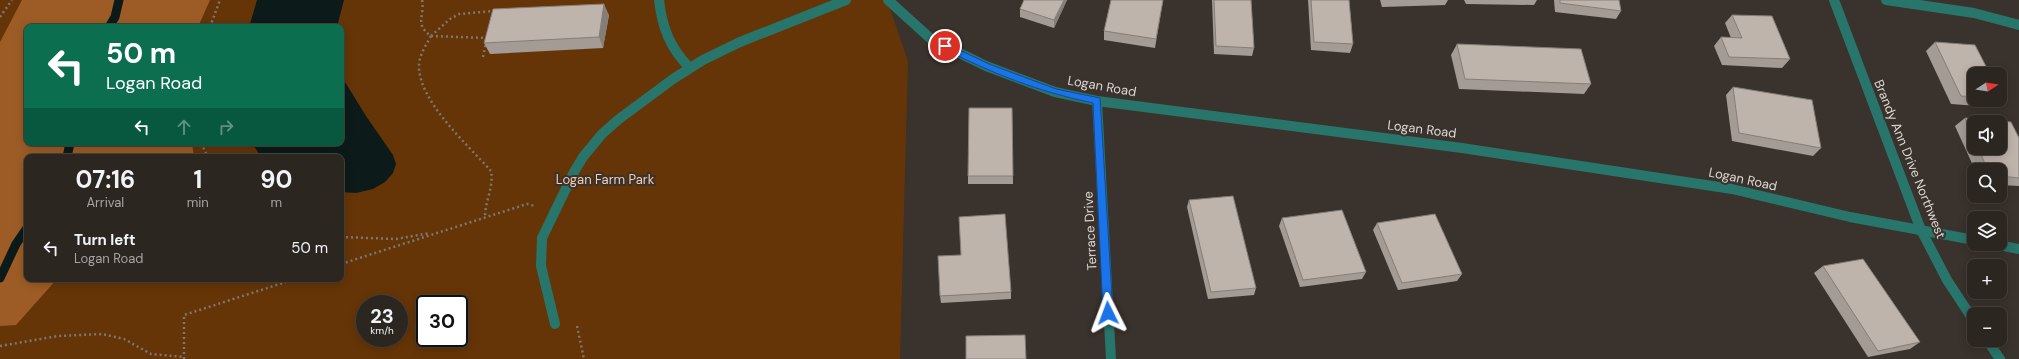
<!DOCTYPE html>
<html lang="en">
<head>
<meta charset="utf-8">
<style>
  :root { --surface:#2c2621; --page:#342e2a; --text:#f1f3f6; --muted:#a6a5a5; --line:#48433f }
  body { margin:0; font-family:"DM Sans",sans-serif; background:var(--page); color:var(--text); height:100vh; display:flex; flex-direction:column; font-size:15px; white-space:nowrap }
  * { box-sizing:border-box; margin:0 }
  p { font-size:13px; color:var(--muted) }
  .icon { flex:none; width:22px; height:22px; fill:none; stroke:currentColor; stroke-width:2; stroke-linecap:round; stroke-linejoin:round }
  .map { position:relative; flex:1; overflow:hidden }
  .sheet { position:absolute; left:24px; top:154px; width:320px; height:128px; display:flex; flex-direction:column; background:var(--surface); border-radius:8px; box-shadow:0 2px 10px #0003,0 0 0 1px var(--line) }
  .sheet>* { flex:none }
  .hud { position:absolute; left:24px; top:24px; width:320px; height:122px; border-radius:8px; box-shadow:0 2px 10px #0003,0 0 0 1px var(--line); background:#0b6e4f; color:#fff; overflow:hidden }
  .needle { width:26px; rotate:78deg }
  .controls { position:absolute; left:1967px; top:67px; display:grid; gap:8px }
  .controls a { display:grid; place-items:center; width:40px; height:40px; border-radius:8px; background:var(--surface); box-shadow:0 2px 10px #0003,0 0 0 1px var(--line); font-size:20px }
  .speed { position:absolute; left:356px; top:295px; display:flex; gap:8px; font-size:20px; font-weight:700; text-align:center }
  .speed>* { display:grid; place-content:center; width:52px; height:52px; border-radius:50%; background:var(--surface); box-shadow:0 2px 10px #0003,0 0 0 1px var(--line); line-height:1 }
  .speed small { font-size:10px; font-weight:400 }
  .speed .limit { border:2px solid #111; border-radius:6px; background:#fff; color:#111 }
  .pin { position:absolute; display:grid; place-items:center; width:34px; height:34px; color:#fff; margin:-17px; border:2px solid #fff; border-radius:50%; box-shadow:0 1px 4px #0007 }
  .me { position:absolute; width:44px; margin:-22px; rotate:357deg; stroke-linejoin:round; filter:drop-shadow(0 0 3px #0008) }
  .turn { display:flex; align-items:center; gap:14px; height:84px; padding:0 16px; font-size:18px }
  .turn .icon { width:52px; height:52px; stroke-width:2.5 }
  .turn b { display:block; font-size:28px; line-height:34px }
  .lanes { display:flex; align-items:center; height:38px; padding:0 16px; background:#0003; justify-content:center; gap:20px; direction:ltr }
  .lanes .off { opacity:.35 }
  .eta { display:flex; justify-content:space-evenly; align-items:center; height:68px; text-align:center }
  .eta b { font-size:24px; font-weight:700; line-height:28px }
  ul { padding:0; list-style:none }
  li { display:flex; align-items:center; gap:12px; height:52px; padding:0 16px }
  li div { flex:1 }
  li b { display:block; font-size:15px }
  li em { font-style:normal }
  .map>svg:first-child { display:block }
  .green { fill:#653507; fill-rule:evenodd }
  .forest { fill:#9d5c25 }
  .water { fill:#0c1b19 }
  .lines { fill:none; stroke-linecap:round; stroke-linejoin:round }
  .stream { stroke:#0c1b19; stroke-width:9 }
  .path { stroke:#7d7671; stroke-width:2.5; stroke-dasharray:2 3; stroke-linecap:butt }
  .service { stroke:#27756b; stroke-width:10 }
  .minor { stroke:#27756b; stroke-width:10 }
  .wall { fill:#a39b94; fill-rule:evenodd }
  .shaded-wall { fill:#857e78 }
  .building { fill:#beb4ac; stroke:#857e78 }
  .route { fill:#1a73e8; stroke:#114b97 }
  .labels { text-anchor:middle; dominant-baseline:central; stroke-width:4; stroke-linejoin:round; paint-order:stroke }
  .street-label { font-size:13px; fill:#ddd8d4; stroke:#3a322c }
  .park-label { font-size:13px; fill:#f3cdb2; stroke:#3a322c }
</style>
</head>
<body>
<div class="map">
<svg width="2019" height="359" viewBox="0 0 2019 359">
  <rect width="100%" height="100%" fill="#3a322c"/>
  <path class="green" d="M0,0H887L908,61L900,359H0ZM27,27H341V143H27ZM27,157H341V279H27ZM365,304H399V338H365ZM425,304H459V338H425Z"/>
  <path class="forest" d="M22,0H210L198,27H27V143H192L194,157H27V279H57L16,325L0,326V42Z"/>
  <g class="water">
    <path d="M257,0H344L337,27H249Z"/>
    <path d="M341,64L345,82L366,116L393,155L396,164L393,173L385,182L373,189L356,193L341,192V157H261L252,143H341Z"/>
  </g>
  <g class="lines">
    <g class="stream">
      <path d="M109,27L115,17L119,0"/>
      <path d="M67,157L70,143"/>
      <path d="M0,278L16,244L27,228"/>
    </g>
    <g class="path">
      <path d="M422,0C425,17 414,24 431,36C426,45 420,54 419,64C417,100 468,145 491,171C494,187 485,201 485,217"/>
      <path d="M0,17L12,0"/>
      <path d="M210,27L220,0"/>
      <path d="M431,36L450,19L459,14L494,11"/>
      <path d="M431,36L487,38"/>
      <path d="M483,57L486,43"/>
      <path d="M201,143L208,157"/>
      <path d="M341,237L396,239L430,233"/>
      <path d="M341,264L527,204L535,206"/>
      <path d="M577,326L584,359"/>
      <path d="M0,346L58,336L102,334L124,339L151,354L184,357"/>
      <path d="M184,359V315L295,279"/>
    </g>
    <g class="service">
      <path d="M659,0C662,27 670,48 689,67"/>
      <path d="M555,324L541,266L542,238L574,172L583,157L602,134L619,119L673,79L703,60L740,42L846,0"/>
    </g>
    <g class="minor">
      <path d="M888,0L931,39L986,66L1055,92L1097,101L1462,148L1732,189L1850,217L1974,240"/>
      <path d="M1834,0L1921,230L1947,280L1974,321"/>
      <path d="M1886,0L1974,13L2019,25"/>
      <path d="M1097,101L1111,359"/>
      <path d="M1994,244L2019,249"/>
      <path d="M1987,340L2000,359"/>
    </g>
  </g>
  <g class="wall">
    <path d="M1024,0H1067L1054,28L1020,17V9Z"/>
    <path d="M1163,0L1155,48L1104,40V31Z"/>
    <path d="M1212,0H1251L1254,48L1252,56L1214,54Z"/>
    <path d="M1308,0H1349L1353,44L1350,53L1311,50Z"/>
    <path d="M1380,0H1448L1445,5L1382,7Z"/>
    <path d="M1464,0H1537L1534,5L1466,4Z"/>
    <path d="M1554,0H1619L1621,11L1616,19L1555,12Z"/>
    <path d="M609,15L603,48L490,54L484,43Z"/>
    <path d="M1732,15L1790,59L1782,68L1722,65L1714,46L1721,37L1731,38L1725,23Z"/>
    <path d="M1935,42L1974,74V100H2000V94L2002,99L1992,107L1951,104L1926,51Z"/>
    <path d="M1457,44L1591,84L1584,94L1459,89L1451,55Z"/>
    <path d="M1733,87L1821,148L1813,156L1732,141L1726,95Z"/>
    <path d="M1012,108L1013,184H968V176Z"/>
    <path d="M1965,118L2019,138V186L2000,185V170H1975L1955,126ZM1974,122L2000,148H1974Z"/>
    <path d="M1189,200L1256,288L1254,295L1208,299L1187,207Z"/>
    <path d="M1282,218L1366,272L1362,279L1300,287L1279,226Z"/>
    <path d="M1377,223L1462,274L1457,281L1398,290L1373,230Z"/>
    <path d="M1823,266L1920,342L1910,349L1868,357L1814,273Z"/>
    <path d="M1011,292V299L941,303L940,296Z"/>
  </g>
  <g class="shaded-wall">
    <path d="M1064,0H1067L1054,28V20Z"/>
    <path d="M604,4L609,15L603,48L599,37Z"/>
  </g>
  <g class="building">
    <path d="M1024,0H1064L1054,20L1020,9Z"/>
    <path d="M1111,0H1163L1156,39L1104,31Z"/>
    <path d="M1214,0H1251L1254,48L1216,46Z"/>
    <path d="M1311,0H1349L1353,44L1314,42Z"/>
    <path d="M1560,0H1619L1621,11L1560,3Z"/>
    <path d="M604,4L599,37L484,43L493,9Z"/>
    <path d="M1732,15L1772,16L1790,59L1729,57L1721,37L1742,38Z"/>
    <path d="M1935,42L1975,45L1990,74H1974V97L1961,96Z"/>
    <path d="M1457,44L1581,49L1591,84L1465,79Z"/>
    <path d="M1733,87L1812,100L1821,148L1739,133Z"/>
    <path d="M2000,94L2002,99H2000Z"/>
    <path d="M969,108H1012L1013,176H968Z"/>
    <path d="M1965,118L2011,122L2019,138V178L2000,176V170H1988L1978,148H2000V122H1974V139Z"/>
    <path d="M1233,196L1256,288L1211,292L1189,200Z"/>
    <path d="M1342,210L1366,272L1303,280L1282,218Z"/>
    <path d="M1005,214L1011,292L940,296L938,256L961,255L959,217Z"/>
    <path d="M1435,214L1462,274L1402,283L1377,223Z"/>
    <path d="M1863,259L1920,342L1878,351L1823,266Z"/>
    <path d="M1025,335L1026,359H966V336Z"/>
  </g>
  <path class="route" d="M945,43L989,64L1056,89L1100,98L1113,313L1112,317L1108,318L1103,313L1093,103C1039,92 991,73 942,48V44Z"/>
  <g class="labels">
    <g class="street-label">
      <text transform="translate(1102 86) rotate(10)">Logan Road</text>
      <text transform="translate(1422 129) rotate(7)">Logan Road</text>
      <text transform="translate(1910 159) rotate(68)">Brandy Ann Drive Northwest</text>
      <text transform="translate(1743 179) rotate(12)">Logan Road</text>
      <text transform="translate(1090 231) rotate(-93)">Terrace Drive</text>
    </g>
    <g class="park-label">
      <text x="605" y="179">Logan Farm Park</text>
    </g>
  </g>
</svg>
<div class="controls">
<a><svg class="needle" viewBox="-14 -14 28 28"><path d="M0-13l5 13h-10z" fill="#e53935"/><path d="M0 13l5-13h-10z" fill="#a6a5a5"/></svg></a>
<a><svg class="icon" aria-label="sound" viewBox="0 0 24 24"><path d="M4 9h4l5-4v14l-5-4H4zM17 9q2 3 0 6"/></svg></a>
<a><svg class="icon" aria-label="search" viewBox="0 0 24 24"><circle cx="10" cy="10" r="6"/><path d="M15 15l6 6"/></svg></a>
<a><svg class="icon" aria-label="layers" viewBox="0 0 24 24"><path d="M12 4l9 5-9 5-9-5zM3 14l9 5 9-5"/></svg></a>
<a>+</a>
<a>−</a>
</div>
<div class="speed"><div>23<small>km/h</small></div><div class="limit">30</div></div>
<div class="pin" style="left:945px;top:46px;background:#d93025"><svg class="icon" aria-label="arrive" viewBox="0 0 24 24"><path d="M6 21V4h12l-3 4 3 4H6"/></svg></div>
<svg class="me" style="left:1108px;top:313px" viewBox="-20 -20 40 40"><path d="M0-17L14 15 0 8-14 15z" fill="#1a73e8" stroke="#fff" stroke-width="4"/></svg>
<div class="hud">
<div class="turn"><svg class="icon" aria-label="left" viewBox="0 0 24 24"><path d="M17 20v-9H6M10 6l-5 5 5 5"/></svg><div><b>50 m</b>Logan Road</div></div>
<div class="lanes"><svg class="icon" aria-label="left" viewBox="0 0 24 24"><path d="M17 20v-9H6M10 6l-5 5 5 5"/></svg><svg class="icon off" aria-label="ahead" viewBox="0 0 24 24"><path d="M12 20V5M6 11l6-6 6 6"/></svg><svg class="icon off" aria-label="right" viewBox="0 0 24 24"><path d="M7 20v-9h11M14 6l5 5-5 5"/></svg></div>
</div>
<section class="sheet">
<div class="eta">
<div><b>07:16</b><p>Arrival</p></div>
<div><b>1</b><p>min</p></div>
<div><b>90</b><p>m</p></div>
</div>
<ul>
<li><svg class="icon" aria-label="left" viewBox="0 0 24 24"><path d="M17 20v-9H6M10 6l-5 5 5 5"/></svg><div><b>Turn left</b><p>Logan Road</p></div><em>50 m</em></li>
</ul>
</section>
</div>
</body>
</html>
